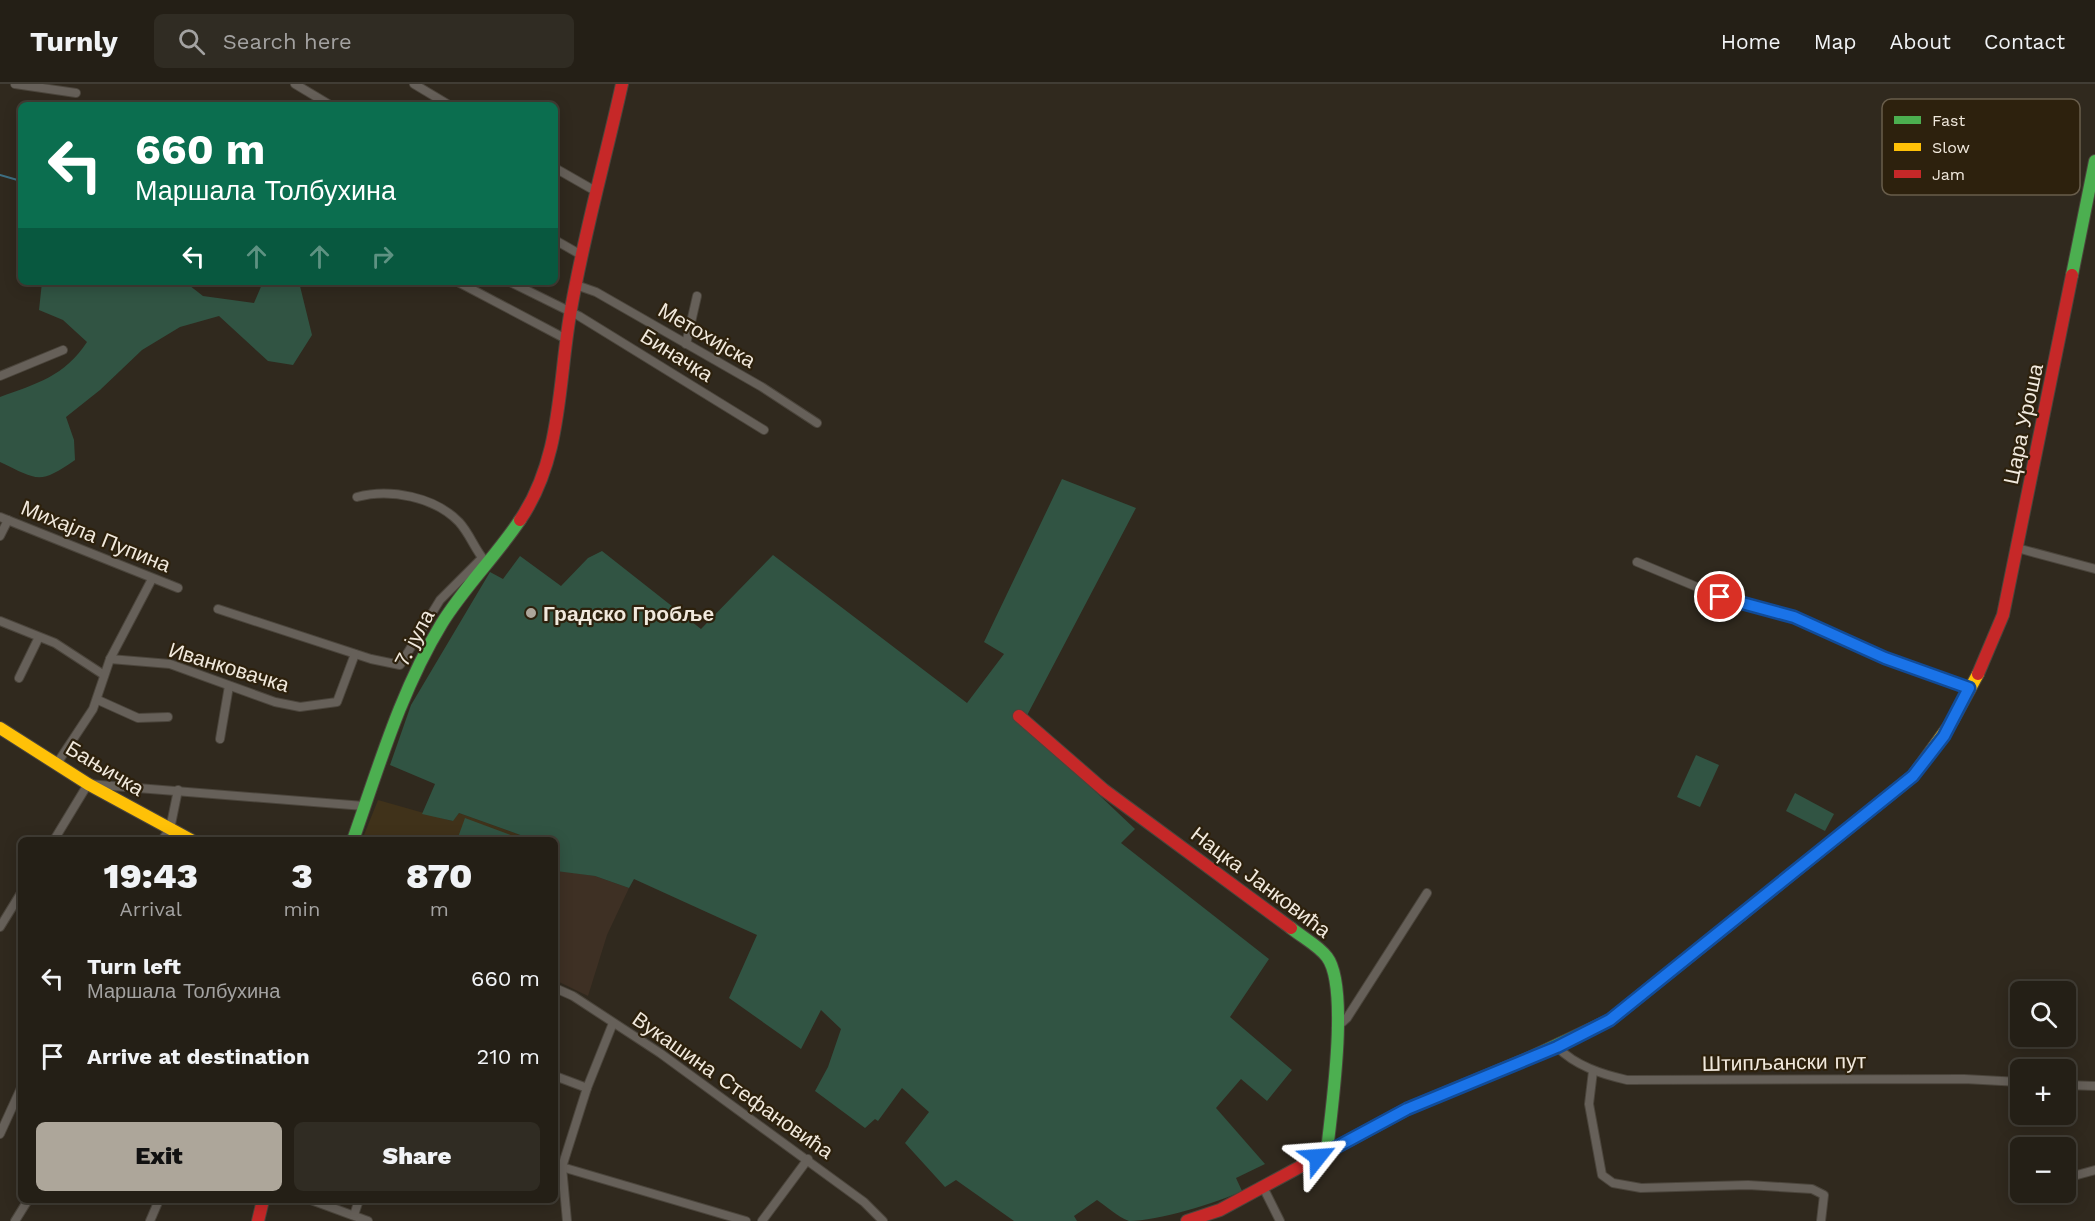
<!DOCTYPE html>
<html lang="en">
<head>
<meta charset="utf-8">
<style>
  :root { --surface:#241f16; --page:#302c23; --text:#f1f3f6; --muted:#a3a2a1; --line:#413d35; --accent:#ada69a }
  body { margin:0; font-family:"Work Sans",sans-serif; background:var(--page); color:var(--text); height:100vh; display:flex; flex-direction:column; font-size:22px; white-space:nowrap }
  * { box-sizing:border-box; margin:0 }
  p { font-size:20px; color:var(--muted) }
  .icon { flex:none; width:33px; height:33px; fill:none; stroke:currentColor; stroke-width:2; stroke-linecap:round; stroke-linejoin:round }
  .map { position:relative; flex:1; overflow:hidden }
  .details { position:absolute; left:18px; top:753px; width:540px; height:366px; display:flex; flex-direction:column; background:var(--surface); border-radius:9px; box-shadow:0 3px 15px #0003,0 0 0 2px var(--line) }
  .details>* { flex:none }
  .guide { position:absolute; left:18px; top:18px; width:540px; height:183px; border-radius:9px; box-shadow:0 3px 15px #0003,0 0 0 2px var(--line); background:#0b6e4f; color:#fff; overflow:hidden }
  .tools { position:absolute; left:2010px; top:897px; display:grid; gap:12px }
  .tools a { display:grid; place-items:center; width:66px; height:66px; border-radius:9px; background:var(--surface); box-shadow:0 3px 15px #0003,0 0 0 2px var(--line); font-size:30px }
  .pin { position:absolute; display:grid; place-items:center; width:51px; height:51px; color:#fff; margin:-26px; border:3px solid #fff; border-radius:50%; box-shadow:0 2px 6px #0007 }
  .me { position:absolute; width:66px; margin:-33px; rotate:62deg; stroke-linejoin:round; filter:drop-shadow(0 0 4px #0008) }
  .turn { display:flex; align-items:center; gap:21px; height:126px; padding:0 18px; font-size:27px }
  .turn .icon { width:78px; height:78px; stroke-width:2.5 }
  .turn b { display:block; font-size:42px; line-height:51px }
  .lanes { display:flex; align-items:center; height:57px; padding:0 18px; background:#0003; justify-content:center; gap:30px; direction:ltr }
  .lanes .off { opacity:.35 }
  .eta { display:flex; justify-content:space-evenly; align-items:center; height:102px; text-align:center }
  .eta b { font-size:36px; font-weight:800; line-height:42px }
  .button { display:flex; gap:12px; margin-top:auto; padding:12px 18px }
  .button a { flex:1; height:69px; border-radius:9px; background:var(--accent); color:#111; font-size:24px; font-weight:800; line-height:69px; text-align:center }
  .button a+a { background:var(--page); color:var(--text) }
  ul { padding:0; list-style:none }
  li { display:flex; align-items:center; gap:18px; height:78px; padding:0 18px }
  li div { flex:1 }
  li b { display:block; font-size:22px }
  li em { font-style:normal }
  header { display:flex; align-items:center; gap:36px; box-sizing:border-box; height:84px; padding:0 30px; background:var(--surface); border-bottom:2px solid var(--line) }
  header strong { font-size:28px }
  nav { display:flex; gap:33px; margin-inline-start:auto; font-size:21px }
  .search { width:420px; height:54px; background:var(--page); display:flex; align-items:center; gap:15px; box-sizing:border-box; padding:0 21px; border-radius:9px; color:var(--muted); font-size:22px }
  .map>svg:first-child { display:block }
  .built { fill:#40321a }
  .industrial { fill:#3e3024 }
  .green { fill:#315443 }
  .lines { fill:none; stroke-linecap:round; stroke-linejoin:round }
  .stream { stroke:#3e6f82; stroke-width:2 }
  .street-casing { stroke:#4b453c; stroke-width:10 }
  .fast-casing { stroke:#4b453c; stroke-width:14 }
  .slow-casing { stroke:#4b453c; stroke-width:14 }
  .jam-casing { stroke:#4b453c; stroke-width:14 }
  .street { stroke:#666059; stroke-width:8 }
  .fast { stroke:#4caf50; stroke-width:12 }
  .slow { stroke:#ffc107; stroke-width:12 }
  .jam { stroke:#c62828; stroke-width:12 }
  .route-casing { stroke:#114b97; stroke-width:15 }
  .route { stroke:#1a73e8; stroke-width:10 }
  .poi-dot { fill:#ada69a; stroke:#2d210d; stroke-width:2 }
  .labels { text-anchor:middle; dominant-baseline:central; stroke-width:4.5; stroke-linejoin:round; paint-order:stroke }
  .street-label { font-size:21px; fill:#f1e9dd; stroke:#2d210d }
  .poi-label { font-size:21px; font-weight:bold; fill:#f1e9dd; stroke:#2d210d; text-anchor:start }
  .key { fill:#2d210d; stroke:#685d4b; stroke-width:1.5 }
  .key-label { font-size:16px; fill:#f1e9dd }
</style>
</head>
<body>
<header>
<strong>Turnly</strong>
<div class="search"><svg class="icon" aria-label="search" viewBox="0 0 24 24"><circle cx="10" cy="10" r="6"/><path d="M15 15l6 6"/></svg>Search here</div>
<nav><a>Home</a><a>Map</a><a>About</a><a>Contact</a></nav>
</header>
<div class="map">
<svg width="2095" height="1137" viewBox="0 0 2095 1137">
  <rect width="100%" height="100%" fill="#30291e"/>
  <path class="built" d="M378,716L452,737L459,729L523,752L522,756H362Z"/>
  <path class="industrial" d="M555,786L595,792L629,804L607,851L588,912L555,896Z"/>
  <g class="green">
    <path d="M42,198H185L203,212L254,219L263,198H299L312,251L293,281L268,277L219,232L180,243L142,266L100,306L66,333L74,356L75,376C39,401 38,396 0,378V313C36,300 65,292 87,258L63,236L39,226Z"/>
    <path d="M1062,395L1136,424L1023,639L1135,745L1121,759L1269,875L1230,933L1292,986L1267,1017L1241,995L1216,1024L1265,1080L1236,1094L1242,1107C1217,1119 1157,1137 1129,1137C1118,1133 1106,1122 1097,1116L1074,1132L1077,1137H1014L956,1096L945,1103L905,1059L929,1028L902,1004L878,1037L875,1035L865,1044L815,1007L828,983L841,945L821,926L801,965L729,914L757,851L634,795L629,804L595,792L556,787L555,756H523V752L459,729L453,737L422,730L435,700L390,681L411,621L490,488L503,495L520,472L561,502L588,474L602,467L701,545L773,471L967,619L1004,570L984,558Z"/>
    <path d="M1696,671L1719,681L1700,723L1677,713Z"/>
    <path d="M1795,709L1834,730L1825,747L1786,727Z"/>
    <path d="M465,734L516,753L515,756H457Z"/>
  </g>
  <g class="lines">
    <path class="stream" d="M0,91L21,97"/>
    <defs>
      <g id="street">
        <path d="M15,0L76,9"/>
        <path d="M295,0L330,21"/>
        <path d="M414,0L449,21"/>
        <path d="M555,84L597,108"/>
        <path d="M555,156L583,172"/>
        <path d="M458,198L566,255"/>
        <path d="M510,198L579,232L764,346"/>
        <path d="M576,201L596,208L762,303L817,339"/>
        <path d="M686,260L697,212"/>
        <path d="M0,292L63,266"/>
        <path d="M357,413C390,404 435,413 459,438C470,450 475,466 485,477"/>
        <path d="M0,433L178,504"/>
        <path d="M0,452L8,436"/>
        <path d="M2017,464L2095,485"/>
        <path d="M1637,478L1721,513L1794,533L1885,574L1969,604"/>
        <path d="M218,525L371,575L400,581L440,516L482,474"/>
        <path d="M0,537L55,559L104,591"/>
        <path d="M110,575L170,580L275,618L300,623L337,618L355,570"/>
        <path d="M19,594L39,553"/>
        <path d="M98,616L138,634L168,633"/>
        <path d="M220,655L229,602"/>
        <path d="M58,678L93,625L110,575L152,495"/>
        <path d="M54,756L88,700L364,722"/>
        <path d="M162,756L170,745L178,706"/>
        <path d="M0,843L21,809"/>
        <path d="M555,904L573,912L660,969L864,1118L883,1137"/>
        <path d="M1336,944L1347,934L1427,809"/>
        <path d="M1557,963C1576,982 1601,990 1627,996L1964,995L2020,998"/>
        <path d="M1593,987L1589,1020L1602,1091L1613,1099L1641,1104L1748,1101L1812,1105L1824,1111L1821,1137"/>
        <path d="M555,992L587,1004"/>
        <path d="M2066,1001L2095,1002"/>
        <path d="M0,1050L21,1004"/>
        <path d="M555,1081L746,1137"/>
        <path d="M2066,1094L2095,1086"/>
        <path d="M1263,1103L1280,1137"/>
        <path d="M311,1116L368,1137"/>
        <path d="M354,1131L359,1116"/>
        <path d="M15,1137L28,1116"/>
        <path d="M150,1137L159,1116"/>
        <path d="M567,1137L562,1083L587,1004L613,939"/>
        <path d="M762,1137L808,1075"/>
      </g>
      <g id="fast">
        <path d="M2072,191L2095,77"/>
        <path d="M353,756C379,682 401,606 442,539C465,502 496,472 520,436"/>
        <path d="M1291,844C1302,853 1319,862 1327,873C1349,902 1332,1021 1328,1058L1333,1065"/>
        <path d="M1527,975L1610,936L1741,831"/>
      </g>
      <g id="slow">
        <path d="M0,644L88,700L191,756"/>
        <path d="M1741,831L1913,692L1953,636L1978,590"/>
      </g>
      <g id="jam">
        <path d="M520,436C562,374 558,301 570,231C583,153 605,77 622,0"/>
        <path d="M1978,590L2003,531L2072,191"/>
        <path d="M1019,632L1104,706L1291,844"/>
        <path d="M258,1137L263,1116"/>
        <path d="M1187,1137L1220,1126L1407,1025L1527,975"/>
      </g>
    </defs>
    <use href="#street" class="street-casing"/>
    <use href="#fast" class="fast-casing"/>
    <use href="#slow" class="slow-casing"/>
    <use href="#jam" class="jam-casing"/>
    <use href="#street" class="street"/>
    <use href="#fast" class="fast"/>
    <use href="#slow" class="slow"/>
    <use href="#jam" class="jam"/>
  </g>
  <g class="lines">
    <defs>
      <path id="route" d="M1318,1073L1407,1025L1557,963L1610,936L1913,692L1944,652L1969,604L1885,574L1794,533L1720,513"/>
    </defs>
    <use href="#route" class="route-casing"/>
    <use href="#route" class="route"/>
  </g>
  <circle class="poi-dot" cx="531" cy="529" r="6"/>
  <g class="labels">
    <g class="street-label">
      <text transform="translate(707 251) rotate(30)">Метохијска</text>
      <text transform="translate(677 271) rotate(32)">Биначка</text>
      <text transform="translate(2023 340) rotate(-78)">Цара Уроша</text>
      <text transform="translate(96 452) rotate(22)">Михајла Пупина</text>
      <text transform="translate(414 554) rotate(-62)">7. јула</text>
      <text transform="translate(229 583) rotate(17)">Иванковачка</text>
      <text transform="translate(105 684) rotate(31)">Бањичка</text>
      <text transform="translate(1261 798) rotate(37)">Нацка Јанковића</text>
      <text transform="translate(1784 978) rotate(-1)">Штипљански пут</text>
      <text transform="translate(733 1001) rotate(35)">Вукашина Стефановића</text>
    </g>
    <g class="poi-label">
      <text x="543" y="529">Градско Гробље</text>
    </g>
  </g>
  <rect x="1882" y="15" width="198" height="96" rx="9" class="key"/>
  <rect x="1894" y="32" width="27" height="8" fill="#4caf50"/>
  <rect x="1894" y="59" width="27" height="8" fill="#ffc107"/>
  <rect x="1894" y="86" width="27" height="8" fill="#c62828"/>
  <g class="key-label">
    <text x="1932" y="42">Fast</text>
    <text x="1932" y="69">Slow</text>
    <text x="1932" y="96">Jam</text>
  </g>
</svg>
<div class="tools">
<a><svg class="icon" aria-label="search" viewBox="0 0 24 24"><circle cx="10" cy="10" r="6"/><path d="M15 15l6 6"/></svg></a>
<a>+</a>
<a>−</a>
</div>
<div class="pin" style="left:1720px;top:513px;background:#d93025"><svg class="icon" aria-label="arrive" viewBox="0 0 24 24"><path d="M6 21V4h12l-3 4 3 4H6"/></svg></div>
<svg class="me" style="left:1318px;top:1073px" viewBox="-20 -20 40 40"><path d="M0-17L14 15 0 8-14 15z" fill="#1a73e8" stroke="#fff" stroke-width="4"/></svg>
<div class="guide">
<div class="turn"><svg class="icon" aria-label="left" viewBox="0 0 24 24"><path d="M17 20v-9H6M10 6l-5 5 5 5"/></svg><div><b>660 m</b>Маршала Толбухина</div></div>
<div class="lanes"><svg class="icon" aria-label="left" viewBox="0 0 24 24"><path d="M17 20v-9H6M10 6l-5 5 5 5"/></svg><svg class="icon off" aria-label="ahead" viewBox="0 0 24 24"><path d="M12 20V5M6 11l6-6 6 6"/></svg><svg class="icon off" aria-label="ahead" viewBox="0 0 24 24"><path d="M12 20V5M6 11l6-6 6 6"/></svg><svg class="icon off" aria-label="right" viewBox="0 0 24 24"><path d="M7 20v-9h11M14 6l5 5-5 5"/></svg></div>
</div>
<section class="details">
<div class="eta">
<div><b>19:43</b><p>Arrival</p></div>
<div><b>3</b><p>min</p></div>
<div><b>870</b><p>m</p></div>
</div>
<ul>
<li><svg class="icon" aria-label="left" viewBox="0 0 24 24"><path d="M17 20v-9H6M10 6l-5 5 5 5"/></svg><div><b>Turn left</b><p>Маршала Толбухина</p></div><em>660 m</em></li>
<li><svg class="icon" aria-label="arrive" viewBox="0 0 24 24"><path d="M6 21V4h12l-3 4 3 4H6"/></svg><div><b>Arrive at destination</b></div><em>210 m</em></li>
</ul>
<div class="button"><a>Exit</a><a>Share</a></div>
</section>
</div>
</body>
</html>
